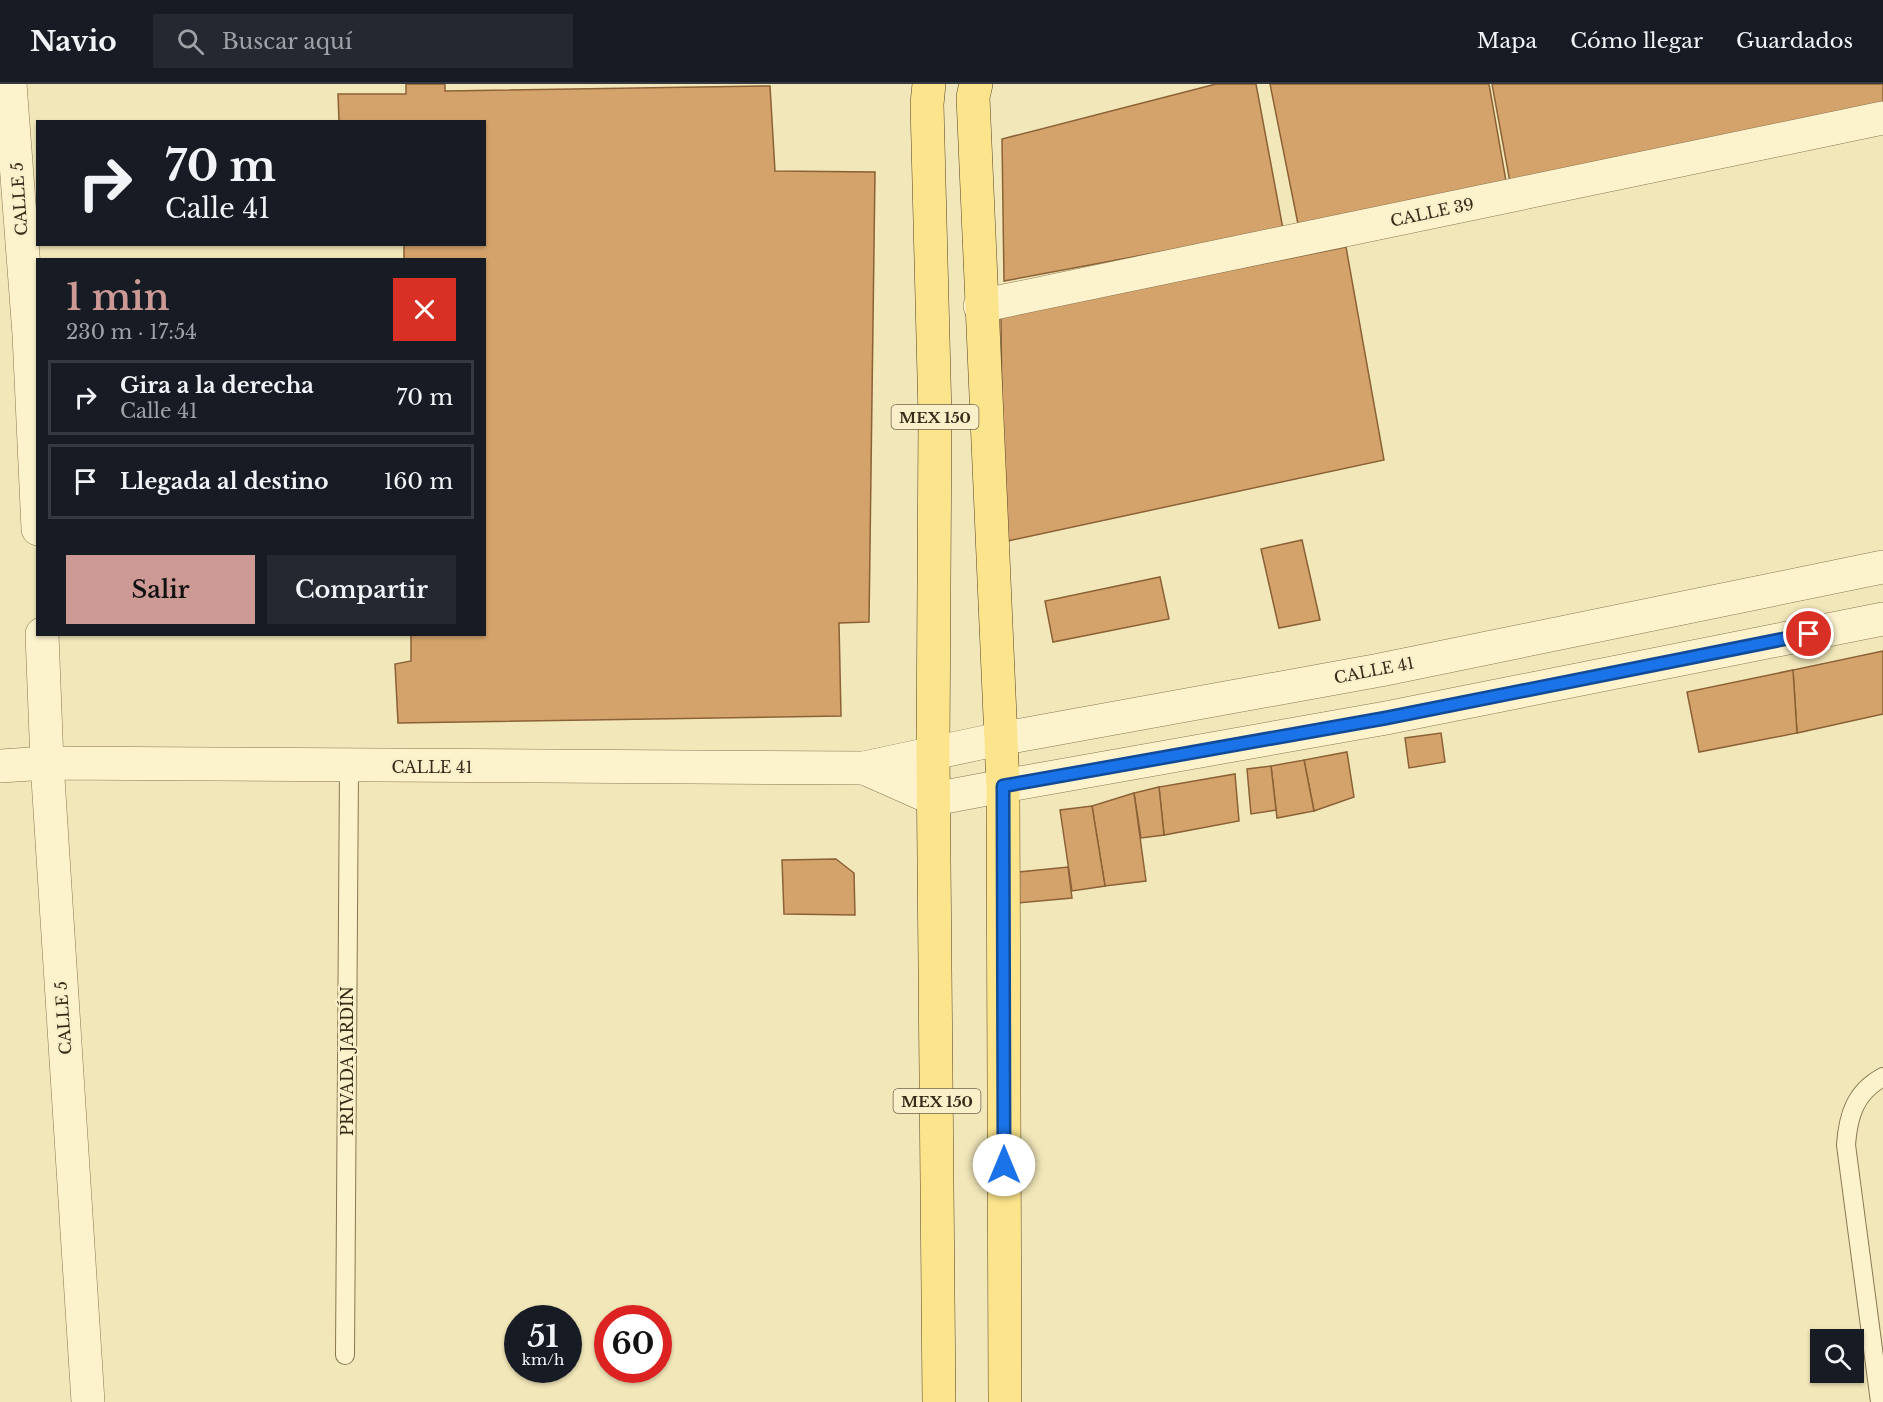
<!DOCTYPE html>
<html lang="es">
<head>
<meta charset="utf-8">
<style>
  :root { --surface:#171b24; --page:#242831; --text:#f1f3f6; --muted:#9ea1a6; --line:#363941; --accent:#cc9994 }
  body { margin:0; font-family:"Libre Baskerville",serif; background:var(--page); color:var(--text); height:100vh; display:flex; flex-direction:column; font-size:22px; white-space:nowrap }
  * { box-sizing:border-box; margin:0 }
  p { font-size:20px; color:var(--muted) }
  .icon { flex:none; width:33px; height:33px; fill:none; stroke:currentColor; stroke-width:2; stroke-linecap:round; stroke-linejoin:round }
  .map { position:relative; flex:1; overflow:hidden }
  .panel { position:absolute; left:36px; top:174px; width:450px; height:378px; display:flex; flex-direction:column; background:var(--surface); border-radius:0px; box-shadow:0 2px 4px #0004 }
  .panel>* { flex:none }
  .banner { position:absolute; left:36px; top:36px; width:450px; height:126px; border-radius:0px; box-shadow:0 2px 4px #0004; background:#171b24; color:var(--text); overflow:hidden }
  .tools { position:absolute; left:1810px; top:1245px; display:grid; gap:12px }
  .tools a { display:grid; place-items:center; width:54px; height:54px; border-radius:0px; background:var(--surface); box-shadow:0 2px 4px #0004; font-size:30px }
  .speed { position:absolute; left:504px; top:1221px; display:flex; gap:12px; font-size:30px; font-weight:700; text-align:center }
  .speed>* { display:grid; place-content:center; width:78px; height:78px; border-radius:50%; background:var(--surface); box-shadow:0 2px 4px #0004; line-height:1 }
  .speed small { font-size:15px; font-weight:400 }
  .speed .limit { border:9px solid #d22; background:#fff; color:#111 }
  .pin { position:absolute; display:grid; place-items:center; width:51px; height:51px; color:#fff; margin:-26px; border:3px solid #fff; border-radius:50%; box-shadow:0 2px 6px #0007 }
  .me { position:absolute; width:66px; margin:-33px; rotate:0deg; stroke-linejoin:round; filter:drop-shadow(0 0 4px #0008) }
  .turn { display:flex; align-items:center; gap:21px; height:126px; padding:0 30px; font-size:27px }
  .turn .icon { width:78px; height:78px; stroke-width:2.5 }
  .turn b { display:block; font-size:42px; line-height:51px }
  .round { display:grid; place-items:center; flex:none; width:63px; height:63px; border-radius:0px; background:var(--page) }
  .headline { display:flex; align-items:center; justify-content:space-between; height:102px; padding:0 30px }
  h1 { font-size:36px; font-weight:600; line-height:45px; color:var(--accent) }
  .primary-button { display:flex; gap:12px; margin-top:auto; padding:12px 30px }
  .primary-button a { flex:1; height:69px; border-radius:0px; background:var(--accent); color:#111; font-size:24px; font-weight:600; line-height:69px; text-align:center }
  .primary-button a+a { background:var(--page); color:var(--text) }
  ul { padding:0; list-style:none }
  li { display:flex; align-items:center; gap:18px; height:75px; margin:0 12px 9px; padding:0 18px; border:3px solid var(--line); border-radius:0px }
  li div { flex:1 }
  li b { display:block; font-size:22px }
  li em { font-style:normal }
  header { display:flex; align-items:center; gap:36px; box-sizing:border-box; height:84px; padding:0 30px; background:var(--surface); border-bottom:2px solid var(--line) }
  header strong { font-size:28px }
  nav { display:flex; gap:33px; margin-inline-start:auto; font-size:21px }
  .search { width:420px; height:54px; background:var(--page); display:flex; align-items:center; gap:15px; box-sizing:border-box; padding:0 21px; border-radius:0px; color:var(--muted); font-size:22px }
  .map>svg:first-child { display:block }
  .building { fill:#d4a36b; stroke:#8b6136; stroke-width:1.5 }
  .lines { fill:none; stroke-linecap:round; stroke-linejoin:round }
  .service-casing { stroke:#8a7652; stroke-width:20 }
  .minor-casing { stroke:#8a7652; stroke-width:34 }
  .tertiary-casing { stroke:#8a7652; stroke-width:34 }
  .primary-casing { stroke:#564328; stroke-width:34 }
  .service { stroke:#fcf3cd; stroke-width:18 }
  .minor { stroke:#fcf3cd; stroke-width:33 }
  .tertiary { stroke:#fcf3cd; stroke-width:33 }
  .primary { stroke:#fbe48c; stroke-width:33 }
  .route-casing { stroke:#114b97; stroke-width:15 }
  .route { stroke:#1a73e8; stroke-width:10 }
  .labels { text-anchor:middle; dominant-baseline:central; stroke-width:4.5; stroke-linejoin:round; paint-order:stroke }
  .shield { fill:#f9f0ca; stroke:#71664e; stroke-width:1.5 }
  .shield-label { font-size:15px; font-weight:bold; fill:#372b19 }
  .street-label { font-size:16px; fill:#372b19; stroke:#f9f0ca }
</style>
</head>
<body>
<header>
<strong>Navio</strong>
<div class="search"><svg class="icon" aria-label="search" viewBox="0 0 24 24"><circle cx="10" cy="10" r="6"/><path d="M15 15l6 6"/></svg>Buscar aquí</div>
<nav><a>Mapa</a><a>Cómo llegar</a><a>Guardados</a></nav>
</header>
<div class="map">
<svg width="1883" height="1318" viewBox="0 0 1883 1318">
  <rect width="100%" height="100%" fill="#f2e7b9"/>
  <g class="building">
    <path d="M406,0H445V7L770,2L775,87L875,88L869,538L839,539L841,632L398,639L395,580L411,577V550H484V176H404V160H484V38H339L338,10H406Z"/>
    <path d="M1216,0H1256L1283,145L1004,197L1002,55Z"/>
    <path d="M1270,0H1489L1506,97L1298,140Z"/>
    <path d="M1492,0H1883V22L1510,98Z"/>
    <path d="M1346,163L1384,376L1003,458L1001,232Z"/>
    <path d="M1302,456L1320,536L1279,544L1261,465Z"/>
    <path d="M1160,493L1169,535L1053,558L1045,517Z"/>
    <path d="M1883,567V630L1797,649L1793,586Z"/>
    <path d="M1793,586L1797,649L1699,668L1687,608Z"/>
    <path d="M1441,649L1445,678L1409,684L1405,654Z"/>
    <path d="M1347,668L1354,713L1314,727L1304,676Z"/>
    <path d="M1304,676L1314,727L1277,734L1271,682Z"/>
    <path d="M1271,682L1276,726L1251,730L1247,685Z"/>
    <path d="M1235,690L1239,737L1164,751L1159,703Z"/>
    <path d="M1159,703L1164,751L1141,754L1134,709Z"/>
    <path d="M1134,709L1146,797L1105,802L1092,722Z"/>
    <path d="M1092,722L1105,802L1072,807L1060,726Z"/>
    <path d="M836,775L854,789L855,831L784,830L782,776Z"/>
    <path d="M1068,783L1072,814L1018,819L1019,788Z"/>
  </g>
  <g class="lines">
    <defs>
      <g id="service">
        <path d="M345,1271L349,683"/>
        <path d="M1880,1318L1846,1061C1848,1032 1855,1008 1883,993"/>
      </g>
      <g id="minor">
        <path d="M10,0L29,250L38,445"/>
        <path d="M980,222L1883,34"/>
        <path d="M42,550L47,679L88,1318"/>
        <path d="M0,682L47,679L864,684L999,655"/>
        <path d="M864,684L934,715L1003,702"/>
      </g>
      <g id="tertiary">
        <path d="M999,655L1380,586L1883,483"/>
        <path d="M1003,702L1386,634L1883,535"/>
      </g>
      <g id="primary">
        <path d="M929,0L927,20L935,332L933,667L939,1318"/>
        <path d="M976,0L973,13L1003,702L1005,1318"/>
      </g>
    </defs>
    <use href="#service" class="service-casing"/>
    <use href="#minor" class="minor-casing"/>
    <use href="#tertiary" class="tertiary-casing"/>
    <use href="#primary" class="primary-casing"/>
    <use href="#service" class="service"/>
    <use href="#minor" class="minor"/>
    <use href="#tertiary" class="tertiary"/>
    <use href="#primary" class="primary"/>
  </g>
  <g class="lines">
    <defs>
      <path id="route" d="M1004,1081L1003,702L1386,634L1809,550"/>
    </defs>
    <use href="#route" class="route-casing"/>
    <use href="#route" class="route"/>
  </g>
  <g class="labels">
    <g class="shield">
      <rect x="891.5" y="321" width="87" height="24" rx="4.5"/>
      <rect x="893.5" y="1005" width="87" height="24" rx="4.5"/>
    </g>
    <g class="shield-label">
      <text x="935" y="333">MEX 150</text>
      <text x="937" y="1017">MEX 150</text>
    </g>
    <g class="street-label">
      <text transform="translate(19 115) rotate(-94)">CALLE 5</text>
      <text transform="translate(1432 128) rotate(-12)">CALLE 39</text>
      <text transform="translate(1374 586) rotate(-11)">CALLE 41</text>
      <text x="432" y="683">CALLE 41</text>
      <text transform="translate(63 934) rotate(-94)">CALLE 5</text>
      <text transform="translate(347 977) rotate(-90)">PRIVADA JARDÍN</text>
    </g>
  </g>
</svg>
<div class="tools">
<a><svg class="icon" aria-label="search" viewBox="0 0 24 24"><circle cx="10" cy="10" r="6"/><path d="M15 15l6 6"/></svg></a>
</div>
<div class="speed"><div>51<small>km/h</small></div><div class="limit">60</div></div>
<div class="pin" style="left:1809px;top:550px;background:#d93025"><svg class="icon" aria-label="arrive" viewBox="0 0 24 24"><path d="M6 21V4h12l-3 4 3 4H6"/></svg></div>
<svg class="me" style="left:1004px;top:1081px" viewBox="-20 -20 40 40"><circle r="19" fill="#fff"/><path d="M0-13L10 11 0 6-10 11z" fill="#1a73e8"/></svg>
<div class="banner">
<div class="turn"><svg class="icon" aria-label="right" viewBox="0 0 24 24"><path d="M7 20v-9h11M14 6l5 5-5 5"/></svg><div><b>70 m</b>Calle 41</div></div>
</div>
<section class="panel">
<div class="headline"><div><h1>1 min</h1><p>230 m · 17:54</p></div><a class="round" style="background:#d93025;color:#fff"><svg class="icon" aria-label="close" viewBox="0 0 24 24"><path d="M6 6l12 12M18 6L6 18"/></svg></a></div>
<ul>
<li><svg class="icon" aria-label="right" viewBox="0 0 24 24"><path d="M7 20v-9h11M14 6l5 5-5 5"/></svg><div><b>Gira a la derecha</b><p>Calle 41</p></div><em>70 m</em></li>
<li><svg class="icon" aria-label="arrive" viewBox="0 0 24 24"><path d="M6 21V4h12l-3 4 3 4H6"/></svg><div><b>Llegada al destino</b></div><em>160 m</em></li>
</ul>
<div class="primary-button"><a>Salir</a><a>Compartir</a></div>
</section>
</div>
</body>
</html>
